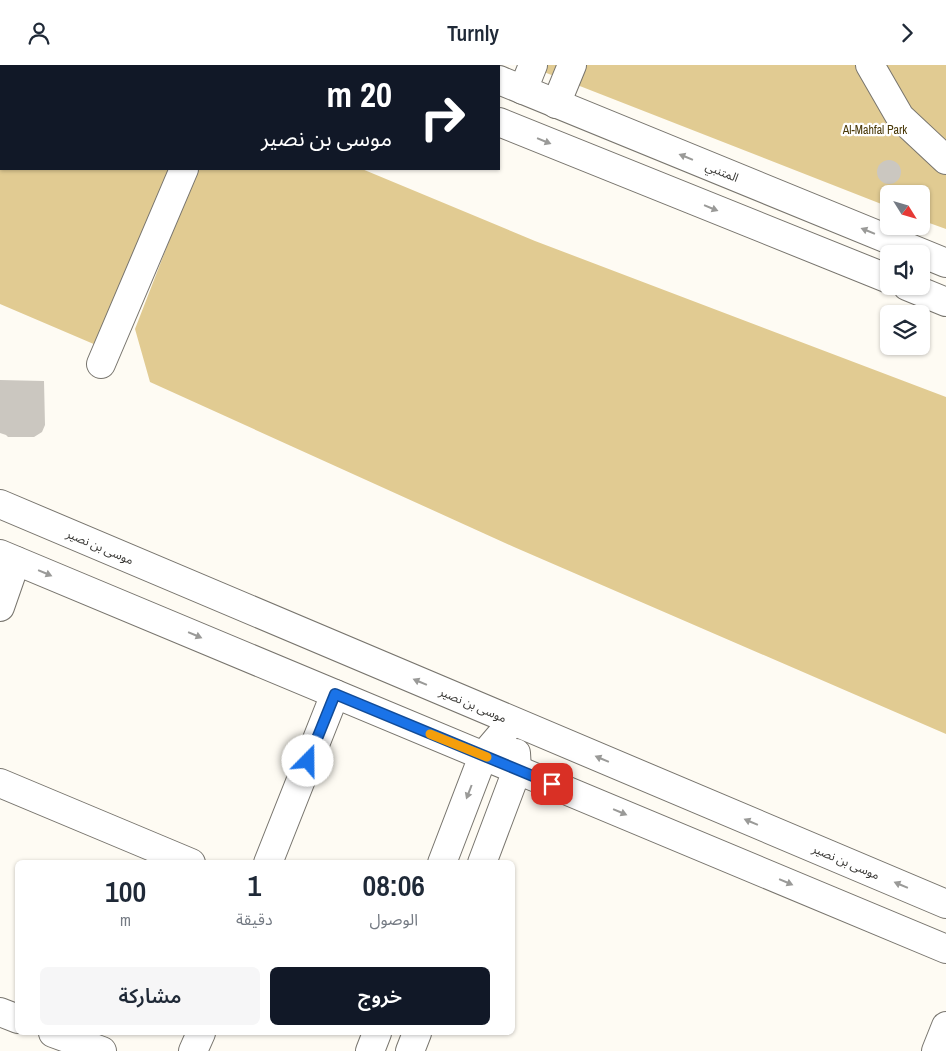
<!DOCTYPE html>
<html lang="ar">
<head>
<meta charset="utf-8">
<style>
  :root { --surface:#fff; --page:#f6f6f7; --text:#1f2937; --muted:#747a83; --accent:#111827 }
  body { margin:0; font-family:"Archivo Narrow","Noto Sans Arabic",sans-serif; background:var(--page); color:var(--text); direction:rtl; height:100vh; display:flex; flex-direction:column; font-size:19px; white-space:nowrap }
  * { box-sizing:border-box; margin:0 }
  p { font-size:16px; color:var(--muted) }
  .icon { flex:none; width:28px; height:28px; fill:none; stroke:currentColor; stroke-width:2; stroke-linecap:round; stroke-linejoin:round }
  .map { position:relative; flex:1; overflow:hidden; direction:ltr }
  .side { position:absolute; left:15px; top:795px; width:500px; height:175px; display:flex; flex-direction:column; background:var(--surface); border-radius:8px; box-shadow:0 1px 4px #0004; direction:rtl }
  .side>* { flex:none }
  .guide { position:absolute; left:0px; top:0px; width:500px; height:105px; box-shadow:0 1px 4px #0004; direction:rtl; background:#111827; color:#fff; overflow:hidden }
  .needle { width:32px; rotate:127deg }
  .buttons { position:absolute; left:880px; top:120px; display:grid; gap:10px }
  .buttons a { display:grid; place-items:center; width:50px; height:50px; border-radius:8px; background:var(--surface); box-shadow:0 1px 4px #0004; font-size:25px }
  .pin { position:absolute; display:grid; place-items:center; width:42px; height:42px; color:#fff; margin:-21px; border-radius:10px; box-shadow:0 2px 8px #0006 }
  .me { position:absolute; width:55px; margin:-28px; rotate:22deg; stroke-linejoin:round; filter:drop-shadow(0 0 4px #0008) }
  .turn { display:flex; align-items:center; gap:18px; height:105px; padding:0 25px; font-size:22px }
  .turn .icon { width:65px; height:65px; stroke-width:2.5 }
  .turn b { display:block; font-size:35px; line-height:42px }
  .eta { display:flex; justify-content:space-evenly; align-items:center; height:85px; text-align:center }
  .eta b { font-size:30px; font-weight:600; line-height:35px }
  .button { display:flex; gap:10px; margin-top:auto; padding:10px 25px }
  .button a { flex:1; height:58px; border-radius:8px; background:var(--accent); color:#fff; font-size:20px; font-weight:600; line-height:58px; text-align:center }
  .button a+a { background:var(--page); color:var(--text) }
  header { display:flex; justify-content:space-between; align-items:center; height:65px; padding:0 25px; background:var(--surface); font-size:22px; font-weight:600 }
  .map>svg:first-child { display:block }
  .green { fill:#e1cb92 }
  .building { fill:#cbc7c0 }
  .lines { fill:none; stroke-linecap:round; stroke-linejoin:round }
  .minor-casing { stroke:#78756e; stroke-width:30 }
  .minor { stroke:#fff; stroke-width:28 }
  .oneway { fill:#9a9a98 }
  .route-casing { stroke:#114b97; stroke-width:12 }
  .route { stroke:#1a73e8; stroke-width:9 }
  .slow { stroke:#f59e0b; stroke-width:9 }
  .labels { text-anchor:middle; dominant-baseline:central; stroke-width:4.5; stroke-linejoin:round; paint-order:stroke }
  .park-label { font-size:12px; fill:#483706; stroke:#fff }
  .street-label { font-size:12px; fill:#363532; stroke:#fff }
</style>
</head>
<body>
<header><svg class="icon" aria-label="forward" viewBox="0 0 24 24"><path d="M9 5l7 7-7 7"/></svg>Turnly<svg class="icon" aria-label="person" viewBox="0 0 24 24"><circle cx="12" cy="8" r="4"/><path d="M4 21q1-7 8-7t8 7"/></svg></header>
<div class="map">
<svg width="946" height="986" viewBox="0 0 946 986">
  <rect width="100%" height="100%" fill="#fefbf3"/>
  <g class="green">
    <path d="M0,0H214L1,1V104H170L96,280L0,239Z"/>
    <path d="M526,0H946V164L921,155V129H889V142Z"/>
    <path d="M197,104H362L535,176L946,332V669L514,482L150,317L135,264Z"/>
  </g>
  <g class="building">
    <circle cx="889" cy="107" r="12"/>
    <path d="M0,315L44,316L45,360L42,367L34,372H8L6,370L0,368Z"/>
  </g>
  <g class="lines">
    <defs>
      <g id="minor">
        <path d="M361,0L364,1"/>
        <path d="M461,0L464,1"/>
        <path d="M870,0L900,52L946,95"/>
        <path d="M228,1V0"/>
        <path d="M499,15L946,198"/>
        <path d="M523,25L533,0"/>
        <path d="M556,39L572,0"/>
        <path d="M499,57L889,214"/>
        <path d="M907,221L946,237"/>
        <path d="M101,299L184,104"/>
        <path d="M0,439L946,839"/>
        <path d="M0,489L946,884"/>
        <path d="M0,542L16,496"/>
        <path d="M0,718L191,798"/>
        <path d="M268,798L335,629"/>
        <path d="M442,798L483,691L512,657"/>
        <path d="M482,798L517,705L516,688"/>
        <path d="M0,947L18,954"/>
        <path d="M53,968L102,986"/>
        <path d="M193,986L201,968"/>
        <path d="M370,986L377,968"/>
        <path d="M410,986L417,968"/>
        <path d="M936,986L946,961"/>
      </g>
    </defs>
    <use href="#minor" class="minor-casing"/>
    <use href="#minor" class="minor"/>
  </g>
  <defs><path id="oneway-solid" d="M-6-.8H1V-3.2L6.5 0L1 3.2V.8H-6Z" transform="scale(1.25)"/></defs>
  <g class="oneway">
    <use href="#oneway-solid" transform="translate(544 76) rotate(22)"/>
    <use href="#oneway-solid" transform="translate(686 92) rotate(-158)"/>
    <use href="#oneway-solid" transform="translate(711 143) rotate(22)"/>
    <use href="#oneway-solid" transform="translate(868 166) rotate(-158)"/>
    <use href="#oneway-solid" transform="translate(45 508) rotate(23)"/>
    <use href="#oneway-solid" transform="translate(195 570) rotate(23)"/>
    <use href="#oneway-solid" transform="translate(420 617) rotate(-157)"/>
    <use href="#oneway-solid" transform="translate(602 694) rotate(-157)"/>
    <use href="#oneway-solid" transform="translate(469 727) rotate(111)"/>
    <use href="#oneway-solid" transform="translate(620 747) rotate(23)"/>
    <use href="#oneway-solid" transform="translate(751 757) rotate(-157)"/>
    <use href="#oneway-solid" transform="translate(786 817) rotate(23)"/>
    <use href="#oneway-solid" transform="translate(901 820) rotate(-157)"/>
  </g>
  <g class="lines">
    <defs>
      <path id="route" d="M308,696L335,629L552,719"/>
    </defs>
    <use href="#route" class="route-casing"/>
    <use href="#route" class="route"/>
    <path class="slow" d="M430,669L487,692"/>
  </g>
  <g class="labels">
    <g class="park-label">
      <text x="875" y="65">Al-Mahfal Park</text>
    </g>
    <g class="street-label">
      <text transform="translate(722 107) rotate(22)">المتنبي</text>
      <text transform="translate(100 482) rotate(23)">موسى بن نصير</text>
      <text transform="translate(473 640) rotate(23)">موسى بن نصير</text>
      <text transform="translate(846 797) rotate(23)">موسى بن نصير</text>
    </g>
  </g>
</svg>
<div class="buttons">
<a><svg class="needle" viewBox="-14 -14 28 28"><path d="M0-13l5 13h-10z" fill="#e53935"/><path d="M0 13l5-13h-10z" fill="#747a83"/></svg></a>
<a><svg class="icon" aria-label="sound" viewBox="0 0 24 24"><path d="M4 9h4l5-4v14l-5-4H4zM17 9q2 3 0 6"/></svg></a>
<a><svg class="icon" aria-label="layers" viewBox="0 0 24 24"><path d="M12 4l9 5-9 5-9-5zM3 14l9 5 9-5"/></svg></a>
</div>
<div class="pin" style="left:552px;top:719px;background:#d93025"><svg class="icon" aria-label="arrive" viewBox="0 0 24 24"><path d="M6 21V4h12l-3 4 3 4H6"/></svg></div>
<svg class="me" style="left:308px;top:696px" viewBox="-20 -20 40 40"><circle r="19" fill="#fff"/><path d="M0-13L10 11 0 6-10 11z" fill="#1a73e8"/></svg>
<div class="guide">
<div class="turn"><svg class="icon" aria-label="right" viewBox="0 0 24 24"><path d="M7 20v-9h11M14 6l5 5-5 5"/></svg><div><b>20 m</b>موسى بن نصير</div></div>
</div>
<section class="side">
<div class="eta">
<div><b>08:06</b><p>الوصول</p></div>
<div><b>1</b><p>دقيقة</p></div>
<div><b>100</b><p>m</p></div>
</div>
<div class="button"><a>خروج</a><a>مشاركة</a></div>
</section>
</div>
</body>
</html>
